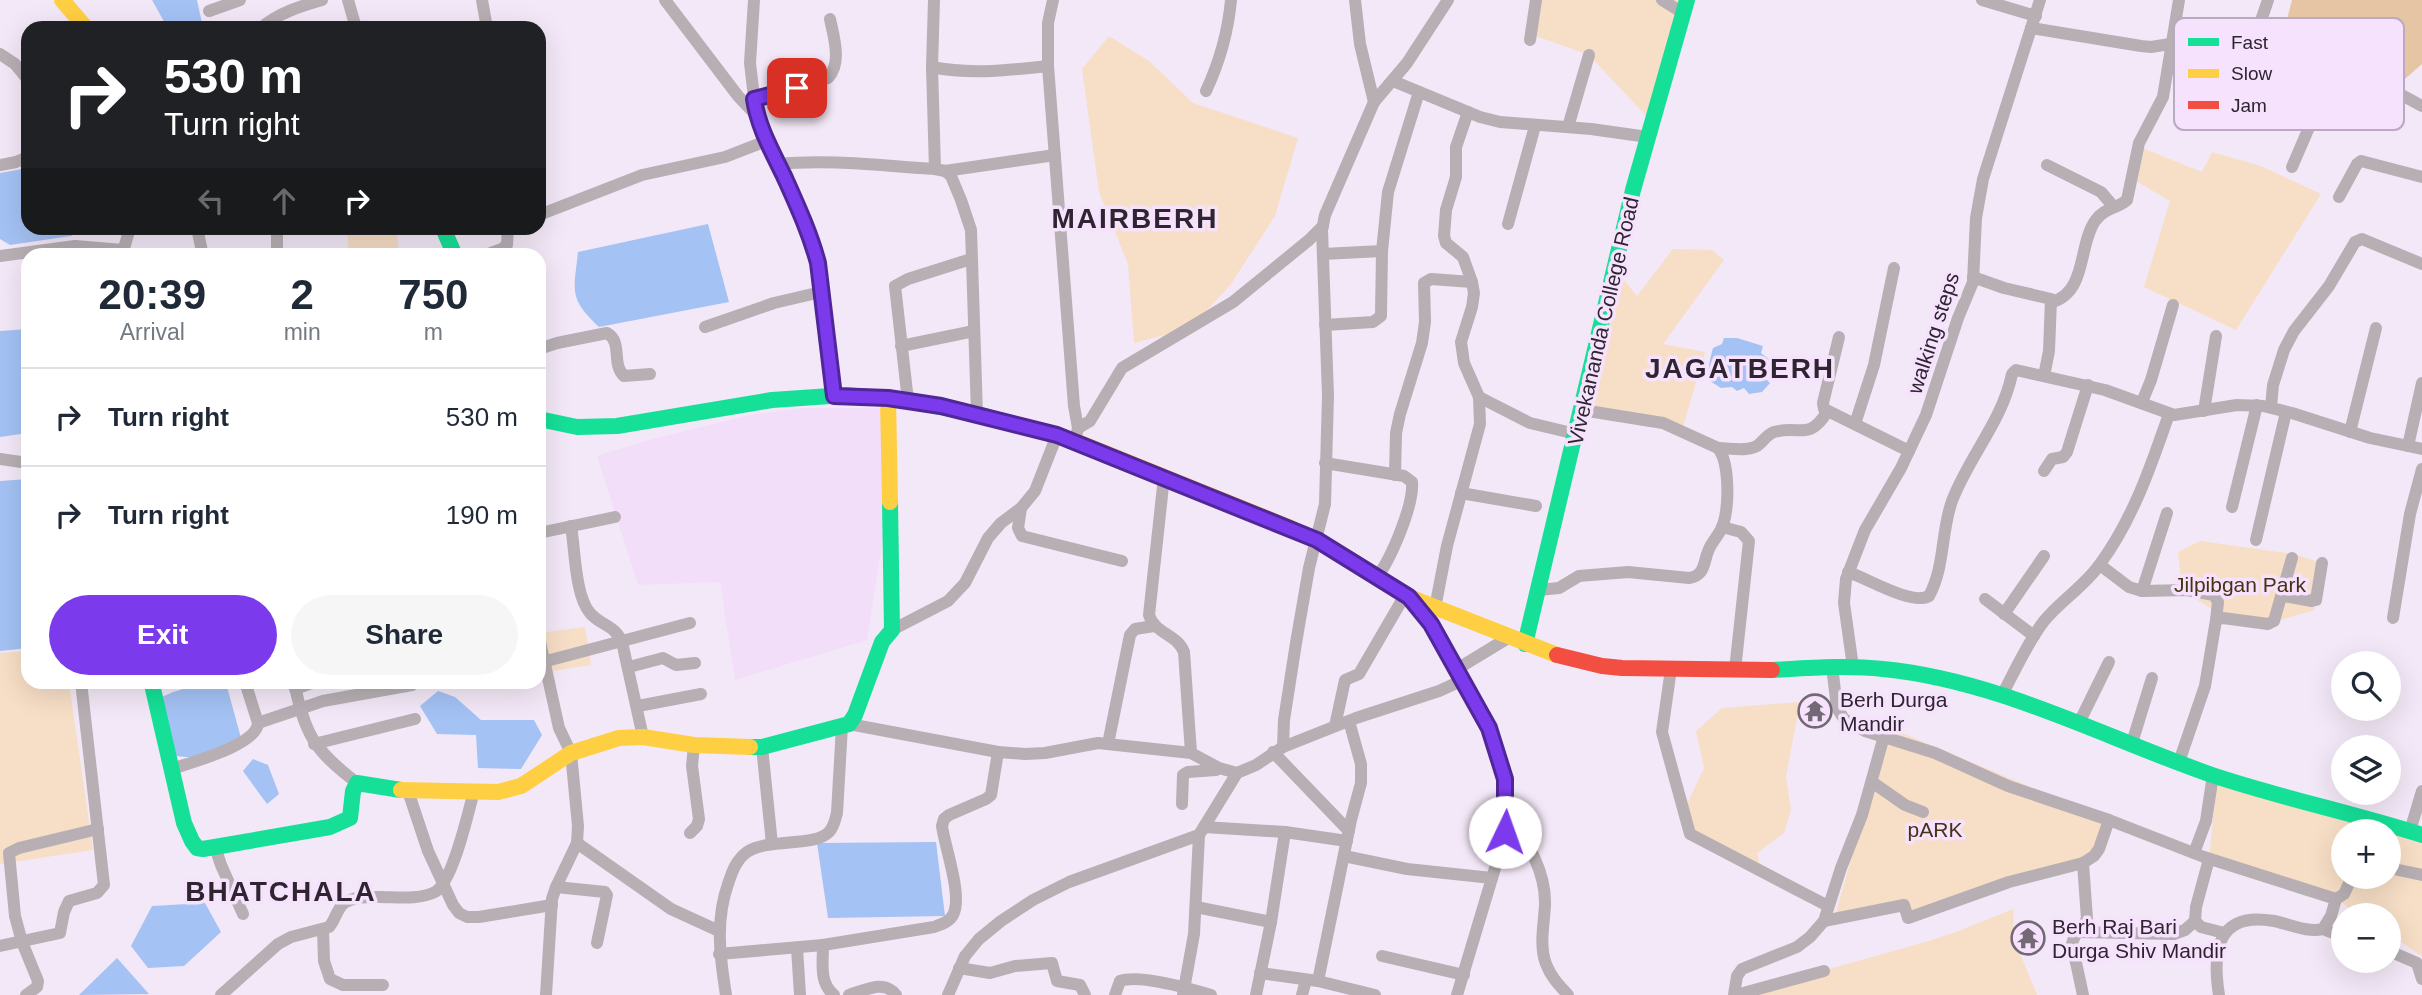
<!DOCTYPE html>
<html lang="en">
<head>
<meta charset="utf-8">
<style>
  :root { --surface:#fff; --page:#f6f6f7; --text:#1f2937; --muted:#747a83; --line:#e0e1e3; --accent:#7c3aed }
  body { margin:0; font-family:Arial,sans-serif; background:var(--page); color:var(--text); height:100vh; display:flex; flex-direction:column; font-size:26px; white-space:nowrap }
  * { box-sizing:border-box; margin:0 }
  p { font-size:23px; color:var(--muted) }
  .icon { flex:none; width:38px; height:38px; fill:none; stroke:currentColor; stroke-width:2; stroke-linecap:round; stroke-linejoin:round }
  .map { position:relative; flex:1; overflow:hidden }
  .details { position:absolute; left:21px; top:248px; width:525px; height:441px; display:flex; flex-direction:column; background:var(--surface); border-radius:21px; box-shadow:0 7px 28px #0002 }
  .details>* { flex:none }
  .hud { position:absolute; left:21px; top:21px; width:525px; height:214px; border-radius:21px; box-shadow:0 7px 28px #0002; background:#202124; color:#fff; overflow:hidden }
  .buttons { position:absolute; left:2331px; top:651px; display:grid; gap:14px }
  .buttons a { display:grid; place-items:center; width:70px; height:70px; border-radius:50%; background:var(--surface); box-shadow:0 7px 28px #0002; font-size:35px }
  .pin { position:absolute; display:grid; place-items:center; width:60px; height:60px; color:#fff; margin:-30px; border-radius:14px; box-shadow:0 4px 10px #0006 }
  .me { position:absolute; width:77px; margin:-38px; rotate:3deg; stroke-linejoin:round; filter:drop-shadow(0 0 5px #0008) }
  .turn { display:flex; align-items:center; gap:24px; height:147px; padding:0 28px; font-size:32px }
  .turn .icon { width:91px; height:91px; stroke-width:2.5 }
  .turn b { display:block; font-size:49px; line-height:60px }
  .lanes { display:flex; align-items:center; height:66px; padding:0 28px; background:#0003; justify-content:center; gap:35px; direction:ltr }
  .lanes .off { opacity:.35 }
  .eta { display:flex; justify-content:space-evenly; align-items:center; height:119px; text-align:center }
  .eta b { font-size:42px; font-weight:700; line-height:49px }
  .action { display:flex; gap:14px; margin-top:auto; padding:14px 28px }
  .action a { flex:1; height:80px; border-radius:42px; background:var(--accent); color:#fff; font-size:28px; font-weight:700; line-height:80px; text-align:center }
  .action a+a { background:var(--page); color:var(--text) }
  ul { padding:0; list-style:none }
  li { display:flex; align-items:center; gap:21px; height:98px; padding:0 28px; border-top:2px solid var(--line) }
  li div { flex:1 }
  li b { display:block; font-size:26px }
  li em { font-style:normal }
  .map>svg:first-child { display:block }
  .built { fill:#f3defa }
  .green { fill:#f7dec6; fill-rule:evenodd }
  .forest { fill:#e5c5a3 }
  .water { fill:#a4c2f4 }
  .lines { fill:none; stroke-linecap:round; stroke-linejoin:round }
  .street { stroke:#b7afb3; stroke-width:12 }
  .fast { stroke:#16e098; stroke-width:16 }
  .slow { stroke:#ffcf43; stroke-width:16 }
  .jam { stroke:#f24e42; stroke-width:16 }
  .route-casing { stroke:#51269a; stroke-width:18 }
  .route { stroke:#7c3aed; stroke-width:12 }
  .labels { text-anchor:middle; dominant-baseline:central; stroke-width:7; stroke-linejoin:round; paint-order:stroke }
  .street-label { font-size:21px; fill:#2e2531; stroke:#f6e2fd }
  .park-label { font-size:21px; fill:#473313; stroke:#f6e2fd }
  .poi-label { font-size:21px; fill:#2e2531; stroke:#f6e2fd; text-anchor:start }
  .district-label { font-size:28px; font-weight:bold; letter-spacing:2px; fill:#2e2531; stroke:#f6e2fd }
  .key { fill:#f6e2fd; stroke:#baa9c0; stroke-width:2 }
  .key-label { font-size:19px; fill:#2e2531 }
</style>
</head>
<body>
<div class="map">
<svg width="2422" height="995" viewBox="0 0 2422 995">
  <rect width="100%" height="100%" fill="#f3e8f7"/>
  <path class="built" d="M803,408H881L884,532L867,640L735,680L720,582L638,585L597,456L641,442L749,415Z"/>
  <g class="green">
    <path d="M1539,0H1688L1652,122L1589,55L1533,35Z"/>
    <path d="M1109,36L1149,61L1193,103L1298,138L1275,216L1231,284L1191,328L1134,343L1128,264L1099,192L1082,69Z"/>
    <path d="M2142,148L2202,172L2212,152L2261,166L2321,194L2236,330L2144,287L2170,201L2134,180Z"/>
    <path d="M347,228H396L399,255H349Z"/>
    <path d="M1673,249L1712,250L1724,260L1663,344L1705,352L1682,430L1585,408L1614,268L1637,296Z"/>
    <path d="M2200,541L2294,554L2322,563L2314,610L2268,624L2217,612L2182,591L2178,552Z"/>
    <path d="M585,627L591,665L545,672L539,633Z"/>
    <path d="M28,651V682L69,683L93,850L0,864V653Z"/>
    <path d="M1800,702L1786,777L1791,810L1784,833L1757,853L1760,865L1695,832L1687,804L1704,768L1696,731L1722,708Z"/>
    <path d="M1888,727L2109,820L2094,856L1926,910L1836,913Z"/>
    <path d="M2217,779L2422,839V956L2389,934V915H2360L2336,899L2209,859ZM2343,831H2389V877H2343Z"/>
    <path d="M2013,909L2014,939L2037,995H1736L1922,943L1956,932Z"/>
  </g>
  <path class="forest" d="M2292,0H2422V64L2398,85L2321,59L2284,31Z"/>
  <g class="water">
    <path d="M152,0H197L203,28H178L166,25Z"/>
    <path d="M28,168V228H82L71,236L10,245L0,239V173Z"/>
    <path d="M708,224L729,302L599,327C568,298 574,291 578,252Z"/>
    <path d="M28,329V433L0,437V331Z"/>
    <path d="M1724,338H1737L1763,346L1761,353L1771,361L1766,379L1770,383L1762,392L1749,394L1744,388L1737,391L1732,387L1721,388L1710,381C1707,370 1710,359 1713,348L1722,344Z"/>
    <path d="M28,479V648L0,651V481Z"/>
    <path d="M203,683H226L241,738L197,758L175,756L162,697L173,692Z"/>
    <path d="M438,691L455,697L481,720H534L542,735L521,769L478,768L476,735L437,734L420,706Z"/>
    <path d="M253,759L268,765L279,794L267,804L243,771Z"/>
    <path d="M936,842L945,916L828,918L817,843Z"/>
    <path d="M205,903L221,932L184,966L148,968L131,946L152,906Z"/>
    <path d="M117,958L149,994L79,995Z"/>
  </g>
  <g class="lines">
    <g class="street">
      <path d="M348,0L356,28"/>
      <path d="M482,0L487,28"/>
      <path d="M665,0L738,96L756,115"/>
      <path d="M754,0L750,63L756,115L810,235L818,263L834,396"/>
      <path d="M934,0L932,67L935,169"/>
      <path d="M1053,0L1048,23V66L1074,406L1078,428L1075,441"/>
      <path d="M1355,0L1360,44L1374,102"/>
      <path d="M1662,0L1683,13"/>
      <path d="M1982,0L2036,16"/>
      <path d="M209,11L240,0"/>
      <path d="M261,28C278,13 301,6 322,0"/>
      <path d="M2031,28L2141,46L2151,47L2189,41L2321,59L2352,68L2422,106"/>
      <path d="M1530,40L1536,0"/>
      <path d="M2251,50L2268,0"/>
      <path d="M0,54L15,64L28,80"/>
      <path d="M932,67C971,75 1009,70 1048,66"/>
      <path d="M1393,81L1480,117L1500,122L1591,129L1648,137"/>
      <path d="M1206,91C1220,61 1228,33 1231,0"/>
      <path d="M754,99L828,78C842,63 834,38 830,19"/>
      <path d="M1568,127L1589,55"/>
      <path d="M778,164C830,159 883,166 935,169L945,171L951,176L961,200L971,230L977,414"/>
      <path d="M0,165L16,162L28,157"/>
      <path d="M2047,165L2101,192L2113,206"/>
      <path d="M2292,167L2320,102L2332,62"/>
      <path d="M945,171L1055,155"/>
      <path d="M2339,197L2357,164L2361,161L2422,177"/>
      <path d="M539,215L642,175L725,157L766,141"/>
      <path d="M1508,224L1535,126"/>
      <path d="M197,228L203,256"/>
      <path d="M1323,254L1382,251"/>
      <path d="M122,255L130,228"/>
      <path d="M0,256L75,246L123,250"/>
      <path d="M277,256V228"/>
      <path d="M483,256L502,249L507,245L508,228"/>
      <path d="M1973,277L2004,288L2051,299L2049,351L2044,376"/>
      <path d="M2052,302C2087,292 2078,246 2095,221C2105,207 2117,209 2127,200L2139,143L2163,97L2179,0"/>
      <path d="M1325,325L1373,322L1381,316L1382,251L1388,192L1419,92"/>
      <path d="M705,327L774,303L821,292"/>
      <path d="M1839,337L1823,403L1824,409L1909,451"/>
      <path d="M901,346L974,331"/>
      <path d="M539,349L557,343L607,333C623,342 611,364 624,376L650,374"/>
      <path d="M1479,397L1530,423L1576,434"/>
      <path d="M908,401L895,286L908,279L971,259"/>
      <path d="M2142,402L2151,380L2173,305"/>
      <path d="M2271,407L2273,385L2284,350L2294,331L2329,286L2355,242L2362,239L2422,264"/>
      <path d="M2204,411L2216,336"/>
      <path d="M1855,424L1874,365L1894,268"/>
      <path d="M1078,428L1090,421L1122,368L1233,302L1309,240L1323,226"/>
      <path d="M2350,432L2376,328"/>
      <path d="M2408,446L2422,383"/>
      <path d="M1718,448C1730,448 1746,452 1757,446C1763,442 1767,434 1774,432C1800,425 1809,441 1827,412"/>
      <path d="M0,459L28,463"/>
      <path d="M1325,463L1404,476L1412,482C1414,505 1391,559 1377,577"/>
      <path d="M2044,471L2052,459L2063,457L2067,452L2088,385"/>
      <path d="M1395,475L1396,433L1400,414L1422,343L1425,322L1424,283L1431,279L1472,282"/>
      <path d="M1164,477L1149,615C1155,634 1177,634 1184,652L1191,753L1219,768L1237,773"/>
      <path d="M1461,493L1536,506"/>
      <path d="M2232,507L2257,405"/>
      <path d="M1021,508L1018,528L1022,536L1122,561"/>
      <path d="M571,526C575,549 575,596 590,613C601,626 614,624 622,642L643,737"/>
      <path d="M1722,527L1741,532L1749,541L1735,670"/>
      <path d="M539,533L615,517"/>
      <path d="M2256,540L2286,412"/>
      <path d="M2100,565L2129,587L2142,591L2187,590L2214,595L2218,602L2216,620"/>
      <path d="M1848,572C1867,578 1912,606 1929,596C1945,567 1941,531 1952,501C1969,456 2002,422 2012,374L2016,370L2105,390L2174,415L2237,405L2263,406L2292,413L2370,438L2422,449"/>
      <path d="M1539,590L1559,588L1579,576L1628,572L1689,578C1706,575 1703,562 1709,549C1713,540 1720,534 1723,525C1729,507 1730,463 1718,448L1663,423L1582,410"/>
      <path d="M2142,591L2167,513"/>
      <path d="M2283,596L2312,601L2316,600L2322,563"/>
      <path d="M1985,599L2034,636"/>
      <path d="M1416,605L1431,624L1485,719L1493,738L1506,787L1504,838L1457,995"/>
      <path d="M1435,608L1447,546L1480,424L1479,397L1464,363L1461,342L1472,307L1474,293L1472,282L1463,257L1446,243L1444,236L1446,210L1456,177V147L1468,112"/>
      <path d="M2004,614L2044,556"/>
      <path d="M2393,618L2410,514L2422,469"/>
      <path d="M892,630L948,601L965,583L988,538L1001,523L1021,508L1035,491L1057,435"/>
      <path d="M539,637L559,728L571,753L578,826L577,843L556,887L552,899L546,995"/>
      <path d="M539,663L690,623"/>
      <path d="M1832,666L1837,708L1844,719L1865,731L1935,753L2008,786L2109,820L2204,857L2336,899"/>
      <path d="M629,667L663,658L676,665L695,663"/>
      <path d="M1853,667L1844,603L1846,579L1865,530L1901,468L1926,415L1958,318L1973,282L1976,218L1983,179L2040,0"/>
      <path d="M1457,669L1508,638"/>
      <path d="M1671,669L1662,732L1690,834L1828,906"/>
      <path d="M294,682C305,735 314,750 357,783"/>
      <path d="M295,689L314,682"/>
      <path d="M2002,695C2015,671 2027,643 2044,621C2061,600 2085,586 2100,564C2133,519 2151,466 2169,414"/>
      <path d="M638,706L701,694"/>
      <path d="M258,723L323,701L412,685"/>
      <path d="M2079,723L2109,662"/>
      <path d="M849,724L998,752L1025,754L1045,753L1098,743L1191,753"/>
      <path d="M1335,726L1345,680L1359,674L1405,595"/>
      <path d="M2132,743L2152,678"/>
      <path d="M314,744L415,719"/>
      <path d="M1108,744L1130,635L1135,629L1154,626"/>
      <path d="M762,747L772,844"/>
      <path d="M1283,747L1284,720L1296,643L1309,568L1325,504L1328,395L1322,230L1325,215L1374,102L1407,63L1448,0"/>
      <path d="M1273,752L1349,831"/>
      <path d="M2179,762L2205,686L2216,620L2223,618L2268,624L2274,621L2292,558"/>
      <path d="M172,769C192,762 257,745 258,723L245,682"/>
      <path d="M1872,782L1905,805L1923,812"/>
      <path d="M408,791L428,851L453,905L459,913L467,917H479L552,905"/>
      <path d="M1182,804L1183,775L1188,772L1216,770"/>
      <path d="M1505,819C1529,838 1546,875 1545,905C1544,925 1539,945 1546,964C1551,977 1559,985 1568,995"/>
      <path d="M1204,827L1285,832L1347,841"/>
      <path d="M2410,831L2422,791"/>
      <path d="M690,833L697,826L699,819L692,766L694,745"/>
      <path d="M577,843L671,909L719,931"/>
      <path d="M215,847L221,865L243,914"/>
      <path d="M2194,853L2206,821L2213,775"/>
      <path d="M1344,856L1407,869L1492,878"/>
      <path d="M2209,859L2196,907L2195,921L2201,927L2224,933"/>
      <path d="M2389,868L2422,875"/>
      <path d="M556,887L605,892L607,895L597,943"/>
      <path d="M1196,907L1271,922"/>
      <path d="M1824,921L1904,905L1908,918L2009,882L2083,863L2094,856L2099,849L2109,820"/>
      <path d="M2323,929L2343,937"/>
      <path d="M323,930L324,961L330,979L343,985H383"/>
      <path d="M2077,932L2174,934L2185,930L2195,921"/>
      <path d="M823,945C823,963 819,983 834,995"/>
      <path d="M0,946L60,933L64,912L69,901L97,893L104,885L81,682"/>
      <path d="M797,948L800,995"/>
      <path d="M2389,951L2417,963L2422,979"/>
      <path d="M719,954L823,945L934,927C942,924 949,922 953,915C963,896 945,848 942,826L944,819L949,815L986,799L991,795L998,752"/>
      <path d="M1382,956L1464,975"/>
      <path d="M959,968L990,973L1015,966L1052,963L1057,981L1080,985L1085,995"/>
      <path d="M1260,973L1318,981L1375,995"/>
      <path d="M1318,981L1351,820L1361,783V764L1349,721"/>
      <path d="M26,995L37,987L38,981L22,942L15,916L9,853L19,848L98,829"/>
      <path d="M221,995L278,944L291,937L329,927C335,921 336,911 343,904C353,896 369,897 380,897C397,897 419,900 435,892C453,882 468,813 474,791"/>
      <path d="M726,995C720,957 715,921 728,884C732,872 736,860 747,852C769,838 815,847 829,832C834,827 835,820 837,813L842,726"/>
      <path d="M849,995C865,990 885,979 896,995"/>
      <path d="M948,995L965,956L979,939L1001,921L1033,900L1069,882L1199,835L1237,773L1256,765L1283,747L1356,718L1439,691L1463,680"/>
      <path d="M1115,995L1120,981C1139,974 1191,989 1211,995"/>
      <path d="M1183,995L1194,934L1199,835"/>
      <path d="M1256,995L1271,922L1285,832"/>
      <path d="M1302,995L1306,980"/>
      <path d="M1734,995L1737,976L1742,969L1797,947L1810,937L1824,921L1841,868L1862,815L1884,736"/>
      <path d="M1736,995L1824,971"/>
      <path d="M2083,995L2072,944C2074,933 2082,929 2087,919L2083,863"/>
      <path d="M2219,995C2212,951 2217,911 2274,921C2290,924 2307,933 2323,929L2331,916L2336,899L2344,894L2352,877"/>
    </g>
    <g class="fast">
      <path d="M443,228L455,256"/>
      <path d="M539,419L577,427L617,426L772,400L845,395L908,401L977,414L1024,427"/>
      <path d="M1525,644L1633,190L1687,0"/>
      <path d="M1772,670C1809,668 1846,665 1883,669C1998,680 2105,738 2212,775C2281,798 2353,813 2422,835"/>
      <path d="M153,689L184,823L192,841L197,848L203,849L330,827L350,818L353,791L357,783L401,790"/>
      <path d="M750,747H762L849,724L855,715L882,642L892,630L890,502"/>
    </g>
    <g class="slow">
      <path d="M62,0L86,28"/>
      <path d="M888,398L890,502"/>
      <path d="M1024,427L1075,441L1291,528L1343,555L1409,597L1557,655"/>
      <path d="M401,790L498,792L521,786L571,753L619,738L643,737L694,745L750,747"/>
    </g>
    <path class="jam" d="M1557,655L1602,666L1622,668L1772,670"/>
  </g>
  <g class="lines">
    <defs>
      <path id="route" d="M797,88L754,99C758,127 772,151 784,176C797,205 810,233 818,263L834,396L888,398L941,406L1057,435L1317,540L1409,597L1431,624L1489,728L1505,779V832"/>
    </defs>
    <use href="#route" class="route-casing"/>
    <use href="#route" class="route"/>
  </g>
  <defs>
    <symbol id="temple-ring" viewBox="-11 -11 22 22"><circle r="9.5" fill="#f6e2fd" stroke="#736976" stroke-width="1.5"/><path d="M0-6L5-2H3V0L6.5 2.5H4V6H1.5V3h-3V6H-4V2.5H-6.5L-3 0V-2H-5Z" fill="#736976"/></symbol>
  </defs>
  <g fill-rule="evenodd">
    <use href="#temple-ring" x="1796" y="692" width="38" height="38"/>
    <use href="#temple-ring" x="2009" y="919" width="38" height="38"/>
  </g>
  <g class="labels">
    <g class="street-label">
      <text transform="translate(1603 321) rotate(-77)">Vivekananda College Road</text>
      <text transform="translate(1933 333) rotate(-72)">walking steps</text>
    </g>
    <g class="park-label">
      <text x="2240" y="584">Jilpibgan Park</text>
      <text x="1935" y="829">pARK</text>
    </g>
    <g class="poi-label">
      <text x="1840" y="699">Berh Durga<tspan x="1840" dy="24">Mandir</tspan></text>
      <text x="2052" y="926">Berh Raj Bari<tspan x="2052" dy="24">Durga Shiv Mandir</tspan></text>
    </g>
    <g class="district-label">
      <text x="1135" y="218">MAIRBERH</text>
      <text x="1740" y="368">JAGATBERH</text>
      <text x="281" y="891">BHATCHALA</text>
    </g>
  </g>
  <rect x="2174" y="18" width="230" height="112" rx="10" class="key"/>
  <rect x="2188" y="38" width="31" height="8" fill="#16e098"/>
  <rect x="2188" y="69" width="31" height="9" fill="#ffcf43"/>
  <rect x="2188" y="101" width="31" height="8" fill="#f24e42"/>
  <g class="key-label">
    <text x="2231" y="49">Fast</text>
    <text x="2231" y="80">Slow</text>
    <text x="2231" y="112">Jam</text>
  </g>
</svg>
<div class="buttons">
<a><svg class="icon" aria-label="search" viewBox="0 0 24 24"><circle cx="10" cy="10" r="6"/><path d="M15 15l6 6"/></svg></a>
<a><svg class="icon" aria-label="layers" viewBox="0 0 24 24"><path d="M12 4l9 5-9 5-9-5zM3 14l9 5 9-5"/></svg></a>
<a>+</a>
<a>−</a>
</div>
<div class="pin" style="left:797px;top:88px;background:#d93025"><svg class="icon" aria-label="arrive" viewBox="0 0 24 24"><path d="M6 21V4h12l-3 4 3 4H6"/></svg></div>
<svg class="me" style="left:1505px;top:832px" viewBox="-20 -20 40 40"><circle r="19" fill="#fff"/><path d="M0-13L10 11 0 6-10 11z" fill="#7c3aed"/></svg>
<div class="hud">
<div class="turn"><svg class="icon" aria-label="right" viewBox="0 0 24 24"><path d="M7 20v-9h11M14 6l5 5-5 5"/></svg><div><b>530 m</b>Turn right</div></div>
<div class="lanes"><svg class="icon off" aria-label="left" viewBox="0 0 24 24"><path d="M17 20v-9H6M10 6l-5 5 5 5"/></svg><svg class="icon off" aria-label="ahead" viewBox="0 0 24 24"><path d="M12 20V5M6 11l6-6 6 6"/></svg><svg class="icon" aria-label="right" viewBox="0 0 24 24"><path d="M7 20v-9h11M14 6l5 5-5 5"/></svg></div>
</div>
<section class="details">
<div class="eta">
<div><b>20:39</b><p>Arrival</p></div>
<div><b>2</b><p>min</p></div>
<div><b>750</b><p>m</p></div>
</div>
<ul>
<li><svg class="icon" aria-label="right" viewBox="0 0 24 24"><path d="M7 20v-9h11M14 6l5 5-5 5"/></svg><div><b>Turn right</b></div><em>530 m</em></li>
<li><svg class="icon" aria-label="right" viewBox="0 0 24 24"><path d="M7 20v-9h11M14 6l5 5-5 5"/></svg><div><b>Turn right</b></div><em>190 m</em></li>
</ul>
<div class="action"><a>Exit</a><a>Share</a></div>
</section>
</div>
</body>
</html>
